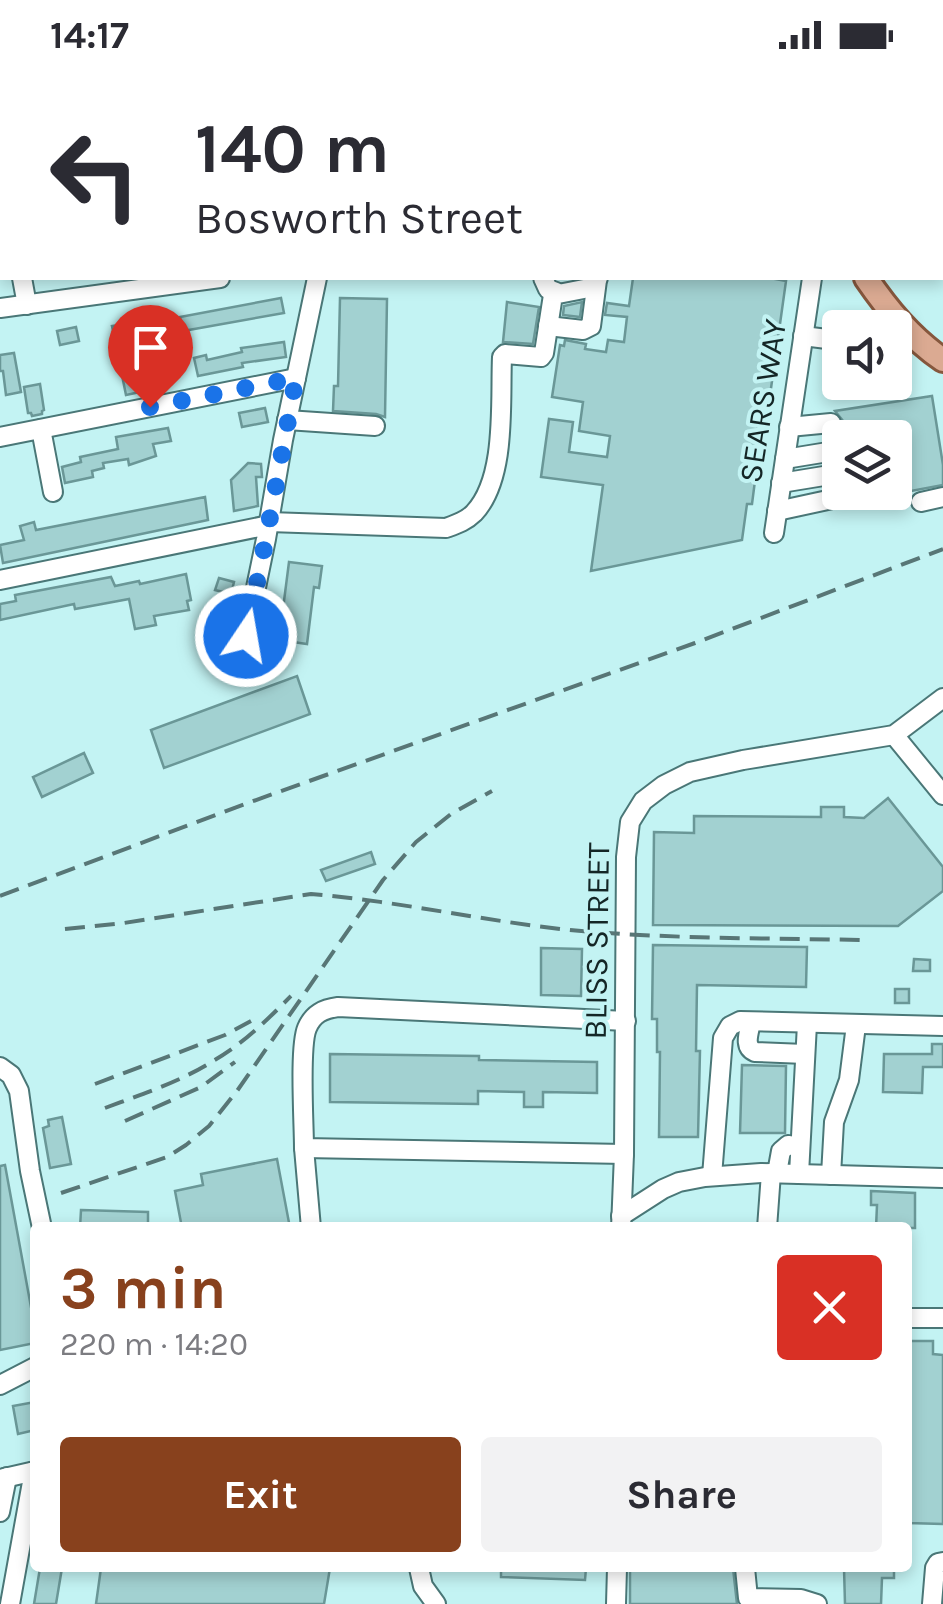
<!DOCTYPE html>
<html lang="en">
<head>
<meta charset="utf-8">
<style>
  :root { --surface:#fff; --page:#f2f2f3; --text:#2b2b33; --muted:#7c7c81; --accent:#88411d }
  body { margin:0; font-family:Karla,sans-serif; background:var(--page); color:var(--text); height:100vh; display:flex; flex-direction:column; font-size:38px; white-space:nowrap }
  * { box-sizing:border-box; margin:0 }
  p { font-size:32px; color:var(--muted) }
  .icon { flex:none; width:55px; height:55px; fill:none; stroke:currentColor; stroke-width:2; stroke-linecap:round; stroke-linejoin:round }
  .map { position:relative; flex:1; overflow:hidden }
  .sheet { position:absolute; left:30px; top:1152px; width:882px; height:350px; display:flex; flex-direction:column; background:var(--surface); border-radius:10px; box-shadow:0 5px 15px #0003 }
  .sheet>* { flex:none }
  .banner { position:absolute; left:0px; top:0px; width:945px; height:210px; box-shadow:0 5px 15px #0003; background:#fff; color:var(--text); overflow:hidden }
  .buttons { position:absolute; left:822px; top:240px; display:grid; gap:20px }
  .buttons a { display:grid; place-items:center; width:90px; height:90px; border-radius:10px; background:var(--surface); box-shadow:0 5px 15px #0003; font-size:50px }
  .pin { position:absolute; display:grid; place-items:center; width:85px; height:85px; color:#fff; margin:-102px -42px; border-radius:50% 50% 50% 0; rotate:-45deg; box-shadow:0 0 10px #0007 }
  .pin .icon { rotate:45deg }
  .me { position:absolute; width:110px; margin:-55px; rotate:12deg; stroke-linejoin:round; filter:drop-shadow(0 0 8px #0008) }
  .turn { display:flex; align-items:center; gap:35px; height:210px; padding:0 30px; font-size:45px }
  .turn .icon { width:130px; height:130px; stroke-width:2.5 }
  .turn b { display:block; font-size:70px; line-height:85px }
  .round { display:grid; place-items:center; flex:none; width:105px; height:105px; border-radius:10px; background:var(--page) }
  .summary { display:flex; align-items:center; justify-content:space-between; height:170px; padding:0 30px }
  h1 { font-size:60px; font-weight:700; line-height:75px; color:var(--accent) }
  .cta { display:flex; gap:20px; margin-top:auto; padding:20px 30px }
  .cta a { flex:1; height:115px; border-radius:10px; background:var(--accent); color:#fff; font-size:40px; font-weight:700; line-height:115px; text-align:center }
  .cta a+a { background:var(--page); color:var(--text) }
  .status { display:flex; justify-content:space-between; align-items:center; height:70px; padding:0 50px; background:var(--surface); direction:ltr }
  .status svg { height:28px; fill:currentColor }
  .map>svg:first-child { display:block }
  .built { fill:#ade7e7 }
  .building { fill:#a2d1d1; stroke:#6a9797; stroke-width:2.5 }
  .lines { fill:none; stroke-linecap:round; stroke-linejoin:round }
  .minor-casing { stroke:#4a7777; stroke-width:22 }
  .major-casing { stroke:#86573d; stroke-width:28 }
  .minor { stroke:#fff; stroke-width:18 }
  .major { stroke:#dbaa92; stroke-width:22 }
  .rail { stroke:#587676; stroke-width:4; stroke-dasharray:20 10; stroke-linecap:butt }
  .route { stroke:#1a73e8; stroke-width:18; stroke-dasharray:0 32.4 }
  .labels { text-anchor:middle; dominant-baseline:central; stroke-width:8; stroke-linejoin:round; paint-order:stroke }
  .street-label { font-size:32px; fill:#142626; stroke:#c3f3f3 }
</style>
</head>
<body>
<div class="status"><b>14:17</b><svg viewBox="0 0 49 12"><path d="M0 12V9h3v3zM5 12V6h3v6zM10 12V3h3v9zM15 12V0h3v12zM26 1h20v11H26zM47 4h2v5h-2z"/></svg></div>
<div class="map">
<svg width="943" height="1534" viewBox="0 0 943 1534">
  <rect width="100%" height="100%" fill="#c3f3f3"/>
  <path class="built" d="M539,0H759L760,2H535Z"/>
  <g class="building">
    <path d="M633,208H770L786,211L766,354L758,353L751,402L756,403L752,434H747L742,470L591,501L603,415L541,407L549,349L573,352L569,382L607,387L610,366L579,361L583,332L552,327L560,275L564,276L565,270L586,274L585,279L606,282L608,270L624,272L627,247L605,245L607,233L629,236Z"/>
    <path d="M281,228L284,243L183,261L180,247Z"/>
    <path d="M340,228L387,229L385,347L376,344L333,341L334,316H338Z"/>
    <path d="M507,232L539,237L533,274L503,272Z"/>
    <path d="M582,232L580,247L563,245L564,236Z"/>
    <path d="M139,252L144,278L132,280L140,322L126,325L112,256Z"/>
    <path d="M76,257L79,271L60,275L57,261Z"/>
    <path d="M284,272L286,287L242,293L243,297L198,306L194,288L206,285L207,290L242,282L241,278Z"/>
    <path d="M14,283L21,322L6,325L3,301H0V285Z"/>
    <path d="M40,314L44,340L42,341V344L32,346L31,343H28L24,317Z"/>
    <path d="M932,326L943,395V415L895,424V368H839L838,363L843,357V351L835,341Z"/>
    <path d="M265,338L268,352L242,357L239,343Z"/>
    <path d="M168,358L171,371L153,374L156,386L129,395L128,389L103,393L104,398L92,401L93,407L65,413L62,397L81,392L80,387L118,379L116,367Z"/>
    <path d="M248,393L261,394L262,407H256L258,436L234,441L231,410Z"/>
    <path d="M205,427L208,450L3,493L0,475L24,470L20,456L34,452L36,460Z"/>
    <path d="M289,492L322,496L319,518L314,517L307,574L279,570Z"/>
    <path d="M186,504L191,530L187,531L189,540L154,546L156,555L135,559L129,529L75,539L74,534L0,550V534L16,531L15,525L111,507L115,516L139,511L140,514Z"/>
    <path d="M219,508L234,512L231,524L215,520Z"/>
    <path d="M297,606L310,644L164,698L151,660Z"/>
    <path d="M84,683L93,703L42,727L33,707Z"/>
    <path d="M888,728L943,797V821L898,856L653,855L654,762L694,763V746L821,747V737H844V747L864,748Z"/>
    <path d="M371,782L375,794L326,811L321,800Z"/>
    <path d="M653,875L807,877L806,917L697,915L696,981H700L698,1067H659L660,982H657V949H652Z"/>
    <path d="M541,878L582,879L581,926L541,925Z"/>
    <path d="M914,889L930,890V901H913Z"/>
    <rect x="895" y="919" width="14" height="14"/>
    <path d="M932,974H943V997H923L922,1023L883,1022L884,984H932Z"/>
    <path d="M330,984L479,986V990L597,992V1023L543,1022V1037H524V1022L478,1021V1034L330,1032Z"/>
    <path d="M742,995L786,996L785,1063H740Z"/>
    <path d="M62,1047L71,1094L50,1098L43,1058L49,1056L48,1050Z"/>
    <path d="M277,1089L290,1158H211V1155L182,1158L175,1121L203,1115L201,1104Z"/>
    <path d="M5,1095L35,1259V1273L0,1280V1096Z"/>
    <path d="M871,1121L915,1123V1158H876L877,1135H871Z"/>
    <path d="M81,1140L148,1142V1158H80Z"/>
    <path d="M908,1271H933V1284L943,1285V1454L908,1453Z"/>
    <path d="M35,1332V1360L18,1364L13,1336Z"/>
    <path d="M40,1498H62L56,1534H34Z"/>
    <path d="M101,1498H330L324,1534H96Z"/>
    <path d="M501,1498H586L585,1510L501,1507Z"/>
    <path d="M630,1498H733L737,1534H630Z"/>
    <path d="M844,1498H894V1508H882L881,1534H845Z"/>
  </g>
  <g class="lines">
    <defs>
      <g id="minor">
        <path d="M298,0V2"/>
        <path d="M493,2L503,0"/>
        <path d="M0,72L2,71"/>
        <path d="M0,129L2,128"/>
        <path d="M22,208L27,235"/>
        <path d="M543,208L548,219L556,222"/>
        <path d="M0,238L220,208"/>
        <path d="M548,256L583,260L591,256L597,210"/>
        <path d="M803,266L835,270L840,273"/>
        <path d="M839,312L840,302"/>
        <path d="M287,350L375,356"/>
        <path d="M789,357L831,353"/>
        <path d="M41,359L53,422"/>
        <path d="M0,367L296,308"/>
        <path d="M785,389L834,381"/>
        <path d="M781,413L836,404"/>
        <path d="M921,432L943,427"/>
        <path d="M777,441L837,428"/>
        <path d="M269,452L446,458C457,454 466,451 474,443C507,408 500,332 502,287L505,284L541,287L544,283L553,225L589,218L598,208"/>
        <path d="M774,463L812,208"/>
        <path d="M0,510L269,455"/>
        <path d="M246,566L266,469L283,370L317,208"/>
        <path d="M894,665L943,725"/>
        <path d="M751,952C749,963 743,977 755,982L805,984"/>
        <path d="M0,997L11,1005L19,1021L30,1101L42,1158"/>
        <path d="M304,1078L311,1158"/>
        <path d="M624,1084L304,1078C304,1053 299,977 307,958C313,944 323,939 338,937L626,951"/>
        <path d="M777,1103L781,1081L788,1075L800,1077"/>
        <path d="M799,1104L807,954"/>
        <path d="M831,1105L834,1052L849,1010L856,955"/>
        <path d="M712,1106L723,968L730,956L740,951L943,956"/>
        <path d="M621,1146L663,1119L679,1112L705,1107L761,1103L943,1108"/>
        <path d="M621,1158L624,1084L626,787L630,752L643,731L664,715L690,702L743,690L894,665L943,628"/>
        <path d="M767,1158L771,1103"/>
        <path d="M908,1248H943"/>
        <path d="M0,1315L35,1297"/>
        <path d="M0,1409L35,1401"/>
        <path d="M0,1442L7,1407"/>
        <path d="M419,1498L423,1516L436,1534"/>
        <path d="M745,1498L748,1528L801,1529L817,1534"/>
        <path d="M10,1534L34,1401"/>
        <path d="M616,1534L617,1498"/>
        <path d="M932,1534L935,1498L938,1493L943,1492"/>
      </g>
      <g id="major">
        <path d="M773,0V2"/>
        <path d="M866,208C888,240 911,268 943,290"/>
      </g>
    </defs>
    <use href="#minor" class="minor-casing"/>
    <use href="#major" class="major-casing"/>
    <use href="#minor" class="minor"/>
    <use href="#major" class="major"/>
    <g class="rail">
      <path d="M0,826L245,734L695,573L943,479"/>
      <path d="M65,859L124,853L311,824C398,831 483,851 570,860C666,869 764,868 861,870"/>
      <path d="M95,1014L225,965L251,951"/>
      <path d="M105,1038C142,1024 180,1012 213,991C243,974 267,950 291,926"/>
      <path d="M125,1051L201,1017L235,992"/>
      <path d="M61,1123L167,1087L186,1075L209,1056L237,1021L383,810L416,772L451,744L492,721"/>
    </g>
  </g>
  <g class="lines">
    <path class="route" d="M150,337L296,308L266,469L246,566"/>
  </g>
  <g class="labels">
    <g class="street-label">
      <text transform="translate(763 331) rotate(-81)">SEARS WAY</text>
      <text transform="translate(597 871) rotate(-89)">BLISS STREET</text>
    </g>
  </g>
</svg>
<div class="buttons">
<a><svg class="icon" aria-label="sound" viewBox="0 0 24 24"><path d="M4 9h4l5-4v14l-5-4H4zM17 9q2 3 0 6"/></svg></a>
<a><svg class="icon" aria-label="layers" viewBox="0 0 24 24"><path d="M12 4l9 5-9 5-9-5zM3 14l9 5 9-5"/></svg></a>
</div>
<div class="pin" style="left:150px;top:337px;background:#d93025"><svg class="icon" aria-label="arrive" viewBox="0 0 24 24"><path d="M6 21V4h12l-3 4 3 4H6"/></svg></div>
<svg class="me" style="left:246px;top:566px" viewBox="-20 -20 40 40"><circle r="17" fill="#1a73e8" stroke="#fff" stroke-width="3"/><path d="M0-11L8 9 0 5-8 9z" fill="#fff"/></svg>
<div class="banner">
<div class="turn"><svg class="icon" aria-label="left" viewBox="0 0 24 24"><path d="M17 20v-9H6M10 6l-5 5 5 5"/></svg><div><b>140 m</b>Bosworth Street</div></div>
</div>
<section class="sheet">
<div class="summary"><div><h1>3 min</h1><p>220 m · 14:20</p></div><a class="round" style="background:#d93025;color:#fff"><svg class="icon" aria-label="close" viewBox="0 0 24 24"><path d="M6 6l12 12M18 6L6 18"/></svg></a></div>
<div class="cta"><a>Exit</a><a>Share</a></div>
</section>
</div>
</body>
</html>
